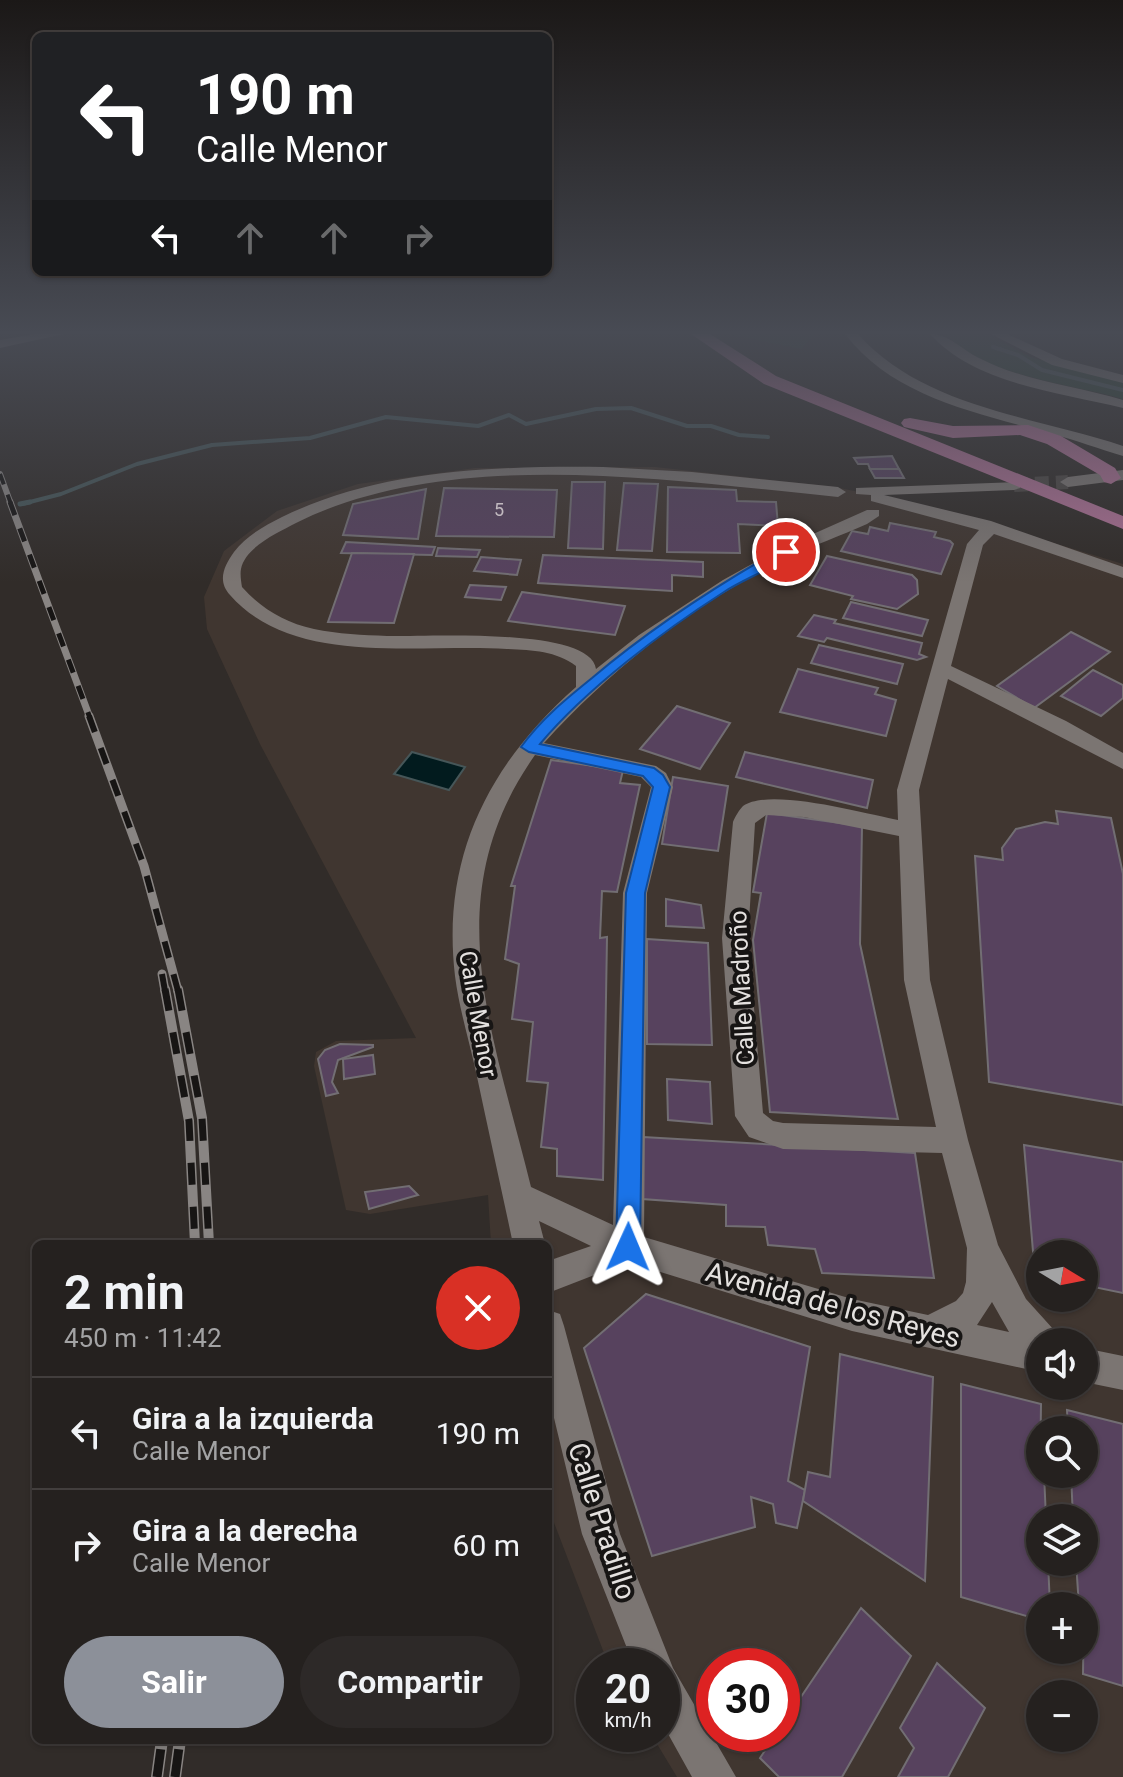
<!DOCTYPE html>
<html lang="es">
<head>
<meta charset="utf-8">
<style>
  :root { --surface:#25211f; --page:#2d2928; --text:#f1f3f6; --muted:#a3a3a4; --line:#423e3d; --accent:#8c9099 }
  body { margin:0; font-family:Roboto,sans-serif; background:var(--page); color:var(--text); height:100vh; display:flex; flex-direction:column; font-size:30px; white-space:nowrap }
  * { box-sizing:border-box; margin:0 }
  p { font-size:26px; color:var(--muted) }
  .icon { flex:none; width:44px; height:44px; fill:none; stroke:currentColor; stroke-width:2; stroke-linecap:round; stroke-linejoin:round }
  .map { position:relative; flex:1; overflow:hidden }
  .panel { position:absolute; left:32px; top:1240px; width:520px; height:504px; display:flex; flex-direction:column; background:var(--surface); border-radius:12px; box-shadow:0 2px 6px #0004,0 0 0 2px var(--line) }
  .panel>* { flex:none }
  .guide { position:absolute; left:32px; top:32px; width:520px; height:244px; border-radius:12px; box-shadow:0 2px 6px #0004,0 0 0 2px var(--line); background:#202124; color:#fff; overflow:hidden }
  .needle { width:52px; rotate:100deg }
  .controls { position:absolute; left:1026px; top:1240px; display:grid; gap:16px }
  .controls a { display:grid; place-items:center; width:72px; height:72px; border-radius:50%; background:var(--surface); box-shadow:0 2px 6px #0004,0 0 0 2px var(--line); font-size:40px }
  .speed { position:absolute; left:576px; top:1648px; display:flex; gap:16px; font-size:40px; font-weight:700; text-align:center }
  .speed>* { display:grid; place-content:center; width:104px; height:104px; border-radius:50%; background:var(--surface); box-shadow:0 2px 6px #0004,0 0 0 2px var(--line); line-height:1 }
  .speed small { font-size:20px; font-weight:400 }
  .speed .limit { border:12px solid #d22; background:#fff; color:#111 }
  .pin { position:absolute; display:grid; place-items:center; width:68px; height:68px; color:#fff; margin:-34px; border:4px solid #fff; border-radius:50%; box-shadow:0 2px 8px #0007 }
  .me { position:absolute; width:88px; margin:-44px; rotate:1deg; stroke-linejoin:round; filter:drop-shadow(0 0 6px #0008) }
  .turn { display:flex; align-items:center; gap:28px; height:168px; padding:0 32px; font-size:36px }
  .turn .icon { width:104px; height:104px; stroke-width:2.5 }
  .turn b { display:block; font-size:56px; line-height:68px }
  .lanes { display:flex; align-items:center; height:76px; padding:0 32px; background:#0003; justify-content:center; gap:40px; direction:ltr }
  .lanes .off { opacity:.35 }
  .round { display:grid; place-items:center; flex:none; width:84px; height:84px; border-radius:42px; background:var(--page) }
  .overview { display:flex; align-items:center; justify-content:space-between; height:136px; padding:0 32px }
  h1 { font-size:48px; font-weight:700; line-height:60px }
  .primary-button { display:flex; gap:16px; margin-top:auto; padding:16px 32px }
  .primary-button a { flex:1; height:92px; border-radius:48px; background:var(--accent); color:#fff; font-size:32px; font-weight:700; line-height:92px; text-align:center }
  .primary-button a+a { background:var(--page); color:var(--text) }
  ul { padding:0; list-style:none }
  li { display:flex; align-items:center; gap:24px; height:112px; padding:0 32px; border-top:2px solid var(--line) }
  li div { flex:1 }
  li b { display:block; font-size:30px }
  li em { font-style:normal }
  .map>svg:first-child { display:block }
  .built { fill:#403630; fill-rule:evenodd }
  .green { fill:#293f2f }
  .water { fill:#021b1e; stroke:#465658; stroke-width:2 }
  .lines { fill:none; stroke-linecap:round; stroke-linejoin:round }
  .stream-far1 { stroke:#465658; stroke-width:4 }
  .stream { stroke:#465658; stroke-width:5 }
  .building { fill:#57425e; stroke:#726e73; stroke-width:2 }
  .minor-tunnel { stroke:#4c4744; stroke-width:14; stroke-dasharray:14 7; stroke-linecap:butt }
  .minor { fill:#7b7572; fill-rule:evenodd }
  .major { fill:#a96f91; fill-rule:evenodd }
  .rail-far4-casing { stroke:#898583; stroke-width:6 }
  .rail-far3-casing { stroke:#898583; stroke-width:7 }
  .rail-far2-casing { stroke:#898583; stroke-width:9 }
  .rail-far1-casing { stroke:#898583; stroke-width:10 }
  .rail-casing { stroke:#898583; stroke-width:12 }
  .rail-far4 { stroke:#171514; stroke-width:4; stroke-dasharray:11; stroke-linecap:butt }
  .rail-far3 { stroke:#171514; stroke-width:5; stroke-dasharray:14; stroke-linecap:butt }
  .rail-far2 { stroke:#171514; stroke-width:6; stroke-dasharray:17; stroke-linecap:butt }
  .rail-far1 { stroke:#171514; stroke-width:7; stroke-dasharray:22; stroke-linecap:butt }
  .rail { stroke:#171514; stroke-width:9; stroke-dasharray:28; stroke-linecap:butt }
  .route { fill:#1a73e8; stroke:#114b97; stroke-width:2 }
  .labels { text-anchor:middle; dominant-baseline:central; stroke-width:8; stroke-linejoin:round; paint-order:stroke }
  .far-number-label { font-size:18px; fill:#c1b9bf }
  .street-label { font-size:24px; fill:#e4e1df; stroke:#171514 }
  .near-street-label { font-size:28px; fill:#e4e1df; stroke:#171514 }
</style>
</head>
<body>
<div class="map">
<svg width="1123" height="1777" viewBox="0 0 1123 1777">
  <rect width="100%" height="100%" fill="#312c29"/>
  <path class="built" d="M655,467L835,487L945,510L1123,564V1777H677L651,1734H662V1666H609L548,1507V1244H491L488,1195L370,1214L346,1210L314,1066L316,1052L336,1041L416,1038L260,744L207,629L204,597L224,551L277,511L358,484L475,468ZM1040,1254H1084V1298H1040ZM1040,1342H1084V1386H1040ZM1040,1430H1084V1474H1040ZM1040,1518H1084V1562H1040ZM1040,1606H1084V1650H1040ZM714,1666H782V1734H714ZM1040,1694H1084V1738H1040Z"/>
  <g class="green">
    <path d="M729,334H815L801,349Z"/>
    <path d="M946,334H987L1030,357L1123,382V399C1070,384 984,376 946,334Z"/>
  </g>
  <path class="water" d="M412,752L465,767L449,790L394,774Z"/>
  <g class="lines">
    <g class="stream-far1">
      <path d="M993,347L1018,355L1042,370L1123,390"/>
      <path d="M22,504L61,494L137,464L212,445L310,438L386,417L478,426L509,415L526,424L596,409L631,408L687,426H711L739,435L768,437"/>
    </g>
    <path class="stream" d="M20,504L30,502"/>
  </g>
  <g class="building">
    <path d="M892,456L899,469H870L868,464H858L854,458Z"/>
    <path d="M870,469H899L904,478H875Z"/>
    <path d="M572,482H605L603,549L568,548Z"/>
    <path d="M624,483L658,484L652,551L617,550Z"/>
    <path d="M668,487L736,490L737,501L776,502L778,526L738,524L740,553L667,552Z"/>
    <path d="M444,488L557,490L554,537L436,536Z"/>
    <path d="M426,489L418,539L343,535L353,504Z"/>
    <path d="M890,523L936,532L934,537L950,541L953,544L941,574L841,551L852,531L868,534L870,527L888,531Z"/>
    <path d="M346,542L435,547L432,555L341,553Z"/>
    <path d="M438,548L480,550L477,557L436,556Z"/>
    <path d="M352,553L414,554L394,623L328,622Z"/>
    <path d="M543,555L703,562V577L672,575V591L538,583Z"/>
    <path d="M827,556L912,575L917,580L918,594L897,609L851,599L853,596L810,585Z"/>
    <path d="M481,557L521,560L517,575L474,571Z"/>
    <path d="M470,585L506,587L501,600L465,597Z"/>
    <path d="M522,592L625,606L615,635L508,621Z"/>
    <path d="M851,602L928,620L922,636L843,618Z"/>
    <path d="M814,615L836,620L834,623L922,643L919,654L926,657L917,660L827,638L824,642L798,636Z"/>
    <path d="M1071,632L1110,652L1034,708L997,686Z"/>
    <path d="M819,645L903,664L897,684L811,663Z"/>
    <path d="M798,669L878,688L875,694L896,700L886,736L780,712Z"/>
    <path d="M1093,670L1123,685V698L1101,716L1061,696Z"/>
    <path d="M677,706L730,723L700,769L640,749Z"/>
    <path d="M745,752L873,780L867,808L736,777Z"/>
    <path d="M551,760L623,770L620,783L640,785L617,892L602,891L600,938L607,937L603,1180L557,1176V1149L541,1147L548,1083L527,1081L533,1022L512,1019L519,964L505,959L515,886H511Z"/>
    <path d="M673,777L728,786L718,851L662,844Z"/>
    <path d="M1056,811L1111,818L1123,874V1105L989,1082L975,856L1003,860L1002,848L1016,829L1045,822L1058,824Z"/>
    <path d="M767,813L862,826L860,944L898,1119L770,1112L753,940L761,893L753,892Z"/>
    <path d="M666,899L701,905L704,928L666,926Z"/>
    <path d="M647,939L708,943L712,1045L647,1044Z"/>
    <path d="M340,1044L373,1045V1047L338,1060L332,1082L338,1093L326,1096L318,1059L325,1050Z"/>
    <path d="M373,1055L375,1074L344,1079L343,1059Z"/>
    <path d="M667,1079L710,1082L712,1124L668,1120Z"/>
    <path d="M643,1137L915,1153L934,1278L822,1273L815,1249L768,1245L765,1227L726,1226V1205L642,1199Z"/>
    <path d="M1024,1145L1123,1162V1293L1084,1285V1254H1040V1276L1035,1275Z"/>
    <path d="M409,1186L418,1195L369,1209L365,1192Z"/>
    <path d="M646,1294L810,1347L788,1481L805,1490L797,1528L776,1523L773,1504L751,1497L755,1527L652,1556L584,1348Z"/>
    <path d="M840,1354L933,1377L925,1581L803,1501L808,1472L830,1477Z"/>
    <path d="M961,1384L1041,1404L1040,1474H1044L1046,1518H1040V1562H1048L1050,1606H1040V1620L961,1597Z"/>
    <path d="M1067,1410L1123,1424V1686L1083,1674L1084,1606H1079L1076,1562H1084V1518H1073L1071,1474H1084V1430H1068Z"/>
    <path d="M861,1608L911,1656L842,1777H779L760,1758L776,1734H782V1725Z"/>
    <path d="M937,1663L985,1708L948,1777H898L914,1748L900,1728Z"/>
  </g>
  <g class="lines">
    <path class="minor-tunnel" d="M1014,485L1068,482"/>
    <g class="minor">
      <path d="M35,334H64L0,348V340Z"/>
      <path d="M845,334H858C924,408 1034,416 1123,446V456C1099,449 1076,440 1052,434C978,413 894,398 845,334Z"/>
      <path d="M930,334C949,334 961,349 979,358C1023,381 1076,386 1123,400V408C1060,392 976,385 930,334Z"/>
      <path d="M991,334H1007L1062,359L1123,375V383L1052,365Z"/>
      <path d="M603,467L692,472L838,487L846,492L838,497C672,481 451,445 296,523C279,532 245,547 241,569C240,574 241,581 242,587C262,609 284,622 314,629C338,634 363,635 387,636C421,637 591,626 596,669L639,635L723,580L775,551L867,510H879V516L867,524C841,536 813,545 787,558C696,602 612,668 544,743L656,766L666,773L673,787L647,893L644,1237L852,1299L928,1315L956,1301L963,1293L966,1282L967,1248L942,1153L783,1149L749,1137L735,1116L722,938L733,822C735,817 739,810 743,806C769,787 866,814 898,820L897,790L967,544L979,530L871,501V495L856,494V488L1020,482V488L1014,490L884,495L991,521L1123,567V578L994,534L983,545L951,666L1066,721L1123,753V769L948,679L919,790L930,980L968,1140L998,1245L1026,1299L1054,1330L1059,1342H1040V1372L852,1331L628,1262L548,1293V1261L591,1246L539,1221L545,1244H513C501,1187 488,1129 476,1072C469,1040 459,1008 455,976C441,857 489,764 576,687V666C556,651 532,650 507,649C420,643 294,668 230,595C217,581 224,566 234,552C246,536 264,526 282,517C381,469 495,466 603,467ZM535,755L641,777L651,787L623,893L613,1225L531,1187C494,1034 434,898 535,755ZM766,815L804,817L899,836L904,980L936,1127L783,1123L773,1121L763,1113L748,938L755,823ZM992,1302L1009,1332L977,1325Z"/>
      <path d="M1123,470V480L1068,487L1060,482L1068,477Z"/>
      <path d="M548,1310L560,1314L564,1326L620,1534L673,1668L736,1777H692L662,1723V1666H634L582,1534L548,1393Z"/>
      <path d="M1084,1348L1123,1356V1390L1084,1382Z"/>
    </g>
    <g class="major">
      <path d="M691,334H710L776,376L1123,516V529L764,384Z"/>
      <path d="M910,418L953,426L1028,425L1061,436L1115,468L1121,478L1111,484L1104,482L1100,475L1047,444L1020,435L953,438L904,427L901,423L904,419Z"/>
    </g>
    <defs>
      <path id="rail-far4" d="M0,474L11,504"/>
      <path id="rail-far3" d="M10,502L90,718"/>
      <g id="rail-far2">
        <path d="M89,716L144,866L178,991"/>
        <path d="M162,974L165,991"/>
      </g>
      <g id="rail-far1">
        <path d="M165,989L189,1121L195,1244"/>
        <path d="M178,989L202,1118L209,1244"/>
      </g>
      <g id="rail">
        <path d="M157,1777L162,1740"/>
        <path d="M175,1777L180,1740"/>
      </g>
    </defs>
    <use href="#rail-far4" class="rail-far4-casing"/>
    <use href="#rail-far3" class="rail-far3-casing"/>
    <use href="#rail-far2" class="rail-far2-casing"/>
    <use href="#rail-far1" class="rail-far1-casing"/>
    <use href="#rail" class="rail-casing"/>
    <use href="#rail-far4" class="rail-far4"/>
    <use href="#rail-far3" class="rail-far3"/>
    <use href="#rail-far2" class="rail-far2"/>
    <use href="#rail-far1" class="rail-far1"/>
    <use href="#rail" class="rail"/>
  </g>
  <linearGradient id="sky" x2="0" y2="1"><stop stop-color="#1b1817"/><stop offset="0.57" stop-color="#484b54"/><stop offset="1" stop-color="#484b54" stop-opacity="0"/></linearGradient>
  <rect width="1123" height="583" fill="url(#sky)"/>
  <path class="route" d="M781,549L792,552C774,569 745,578 724,592C663,631 586,689 540,744L654,768L663,775L670,787L645,893L640,1247L636,1255L628,1259L620,1255L616,1247L626,893L653,787L643,776L529,752L521,747C541,719 566,699 592,678C651,628 714,587 781,549Z"/>
  <g class="labels">
    <g class="far-number-label">
      <text x="499" y="509">5</text>
    </g>
    <g class="street-label">
      <text transform="translate(742 988) rotate(-93)">Calle Madroño</text>
      <text transform="translate(478 1014) rotate(80)">Calle Menor</text>
    </g>
    <g class="near-street-label">
      <text transform="translate(833 1305) rotate(15)">Avenida de los Reyes</text>
      <text transform="translate(602 1521) rotate(72)">Calle Pradillo</text>
    </g>
  </g>
</svg>
<div class="controls">
<a><svg class="needle" viewBox="-14 -14 28 28"><path d="M0-13l5 13h-10z" fill="#e53935"/><path d="M0 13l5-13h-10z" fill="#a3a3a4"/></svg></a>
<a><svg class="icon" aria-label="sound" viewBox="0 0 24 24"><path d="M4 9h4l5-4v14l-5-4H4zM17 9q2 3 0 6"/></svg></a>
<a><svg class="icon" aria-label="search" viewBox="0 0 24 24"><circle cx="10" cy="10" r="6"/><path d="M15 15l6 6"/></svg></a>
<a><svg class="icon" aria-label="layers" viewBox="0 0 24 24"><path d="M12 4l9 5-9 5-9-5zM3 14l9 5 9-5"/></svg></a>
<a>+</a>
<a>−</a>
</div>
<div class="speed"><div>20<small>km/h</small></div><div class="limit">30</div></div>
<div class="pin" style="left:786px;top:552px;background:#d93025"><svg class="icon" aria-label="arrive" viewBox="0 0 24 24"><path d="M6 21V4h12l-3 4 3 4H6"/></svg></div>
<svg class="me" style="left:628px;top:1247px" viewBox="-20 -20 40 40"><path d="M0-17L14 15 0 8-14 15z" fill="#1a73e8" stroke="#fff" stroke-width="4"/></svg>
<div class="guide">
<div class="turn"><svg class="icon" aria-label="left" viewBox="0 0 24 24"><path d="M17 20v-9H6M10 6l-5 5 5 5"/></svg><div><b>190 m</b>Calle Menor</div></div>
<div class="lanes"><svg class="icon" aria-label="left" viewBox="0 0 24 24"><path d="M17 20v-9H6M10 6l-5 5 5 5"/></svg><svg class="icon off" aria-label="ahead" viewBox="0 0 24 24"><path d="M12 20V5M6 11l6-6 6 6"/></svg><svg class="icon off" aria-label="ahead" viewBox="0 0 24 24"><path d="M12 20V5M6 11l6-6 6 6"/></svg><svg class="icon off" aria-label="right" viewBox="0 0 24 24"><path d="M7 20v-9h11M14 6l5 5-5 5"/></svg></div>
</div>
<section class="panel">
<div class="overview"><div><h1>2 min</h1><p>450 m · 11:42</p></div><a class="round" style="background:#d93025;color:#fff"><svg class="icon" aria-label="close" viewBox="0 0 24 24"><path d="M6 6l12 12M18 6L6 18"/></svg></a></div>
<ul>
<li><svg class="icon" aria-label="left" viewBox="0 0 24 24"><path d="M17 20v-9H6M10 6l-5 5 5 5"/></svg><div><b>Gira a la izquierda</b><p>Calle Menor</p></div><em>190 m</em></li>
<li><svg class="icon" aria-label="right" viewBox="0 0 24 24"><path d="M7 20v-9h11M14 6l5 5-5 5"/></svg><div><b>Gira a la derecha</b><p>Calle Menor</p></div><em>60 m</em></li>
</ul>
<div class="primary-button"><a>Salir</a><a>Compartir</a></div>
</section>
</div>
</body>
</html>
